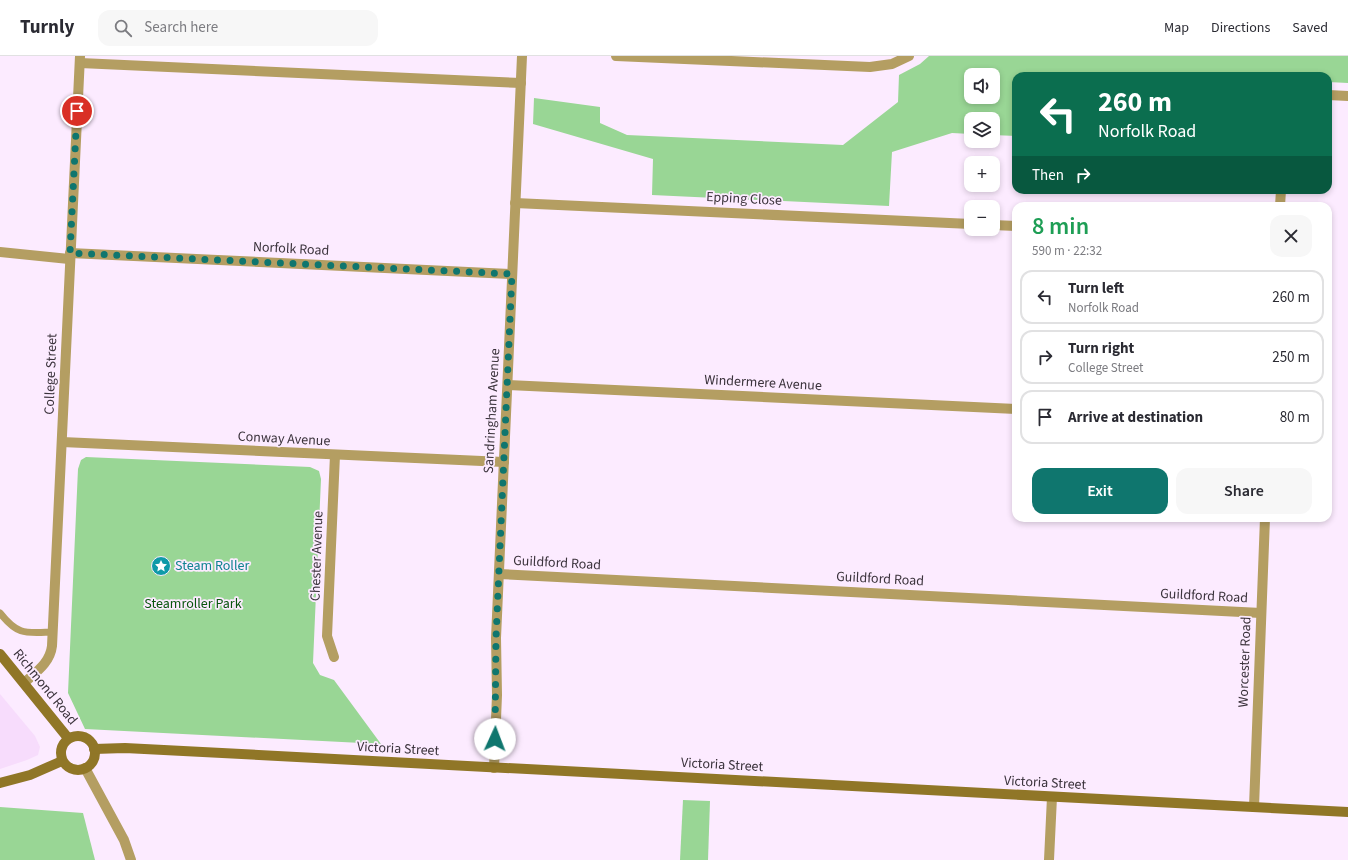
<!DOCTYPE html>
<html lang="en">
<head>
<meta charset="utf-8">
<style>
  :root { --surface:#fff; --page:#f7f7f7; --text:#2b2b33; --muted:#7c7c81; --line:#e1e1e2; --accent:#0f766e }
  body { margin:0; font-family:"Source Sans 3",sans-serif; background:var(--page); color:var(--text); height:100vh; display:flex; flex-direction:column; font-size:15px; white-space:nowrap }
  * { box-sizing:border-box; margin:0 }
  p { font-size:13px; color:var(--muted) }
  .icon { flex:none; width:22px; height:22px; fill:none; stroke:currentColor; stroke-width:2; stroke-linecap:round; stroke-linejoin:round }
  .map { position:relative; flex:1; overflow:hidden }
  .sheet { position:absolute; left:1012px; top:146px; width:320px; height:320px; display:flex; flex-direction:column; background:var(--surface); border-radius:12px; box-shadow:0 2px 6px #0003 }
  .sheet>* { flex:none }
  .guide { position:absolute; left:1012px; top:16px; width:320px; height:122px; border-radius:12px; box-shadow:0 2px 6px #0003; background:#0b6e4f; color:#fff; overflow:hidden }
  .controls { position:absolute; left:964px; top:12px; display:grid; gap:8px }
  .controls a { display:grid; place-items:center; width:36px; height:36px; border-radius:8px; background:var(--surface); box-shadow:0 2px 6px #0003; font-size:20px }
  .pin { position:absolute; display:grid; place-items:center; width:34px; height:34px; color:#fff; margin:-17px; border:2px solid #fff; border-radius:50%; box-shadow:0 1px 4px #0007 }
  .me { position:absolute; width:44px; margin:-22px; rotate:2deg; stroke-linejoin:round; filter:drop-shadow(0 0 3px #0008) }
  .turn { display:flex; align-items:center; gap:14px; height:84px; padding:0 20px; font-size:18px }
  .turn .icon { width:52px; height:52px; stroke-width:2.5 }
  .turn b { display:block; font-size:28px; line-height:34px }
  .then { display:flex; align-items:center; height:38px; padding:0 20px; background:#0003; gap:8px; font-size:15px }
  .round { display:grid; place-items:center; flex:none; width:42px; height:42px; border-radius:12px; background:var(--page) }
  .summary { display:flex; align-items:center; justify-content:space-between; height:68px; padding:0 20px }
  h1 { font-size:24px; font-weight:600; line-height:30px; color:#1e9e55 }
  .cta { display:flex; gap:8px; margin-top:auto; padding:8px 20px }
  .cta a { flex:1; height:46px; border-radius:12px; background:var(--accent); color:#fff; font-size:16px; font-weight:600; line-height:46px; text-align:center }
  .cta a+a { background:var(--page); color:var(--text) }
  ul { padding:0; list-style:none }
  li { display:flex; align-items:center; gap:12px; height:54px; margin:0 8px 6px; padding:0 12px; border:2px solid var(--line); border-radius:12px }
  li div { flex:1 }
  li b { display:block; font-size:15px }
  li em { font-style:normal }
  header { display:flex; align-items:center; gap:24px; box-sizing:border-box; height:56px; padding:0 20px; background:var(--surface); border-bottom:1px solid var(--line) }
  header strong { font-size:19px }
  nav { display:flex; gap:22px; margin-inline-start:auto; font-size:14px }
  .search { width:280px; height:36px; background:var(--page); display:flex; align-items:center; gap:10px; box-sizing:border-box; padding:0 14px; border-radius:12px; color:var(--muted); font-size:15px }
  .map>svg:first-child { display:block }
  .built { fill:#f7dcfc }
  .green { fill:#99d695; fill-rule:evenodd }
  .lines { fill:none; stroke-linecap:round; stroke-linejoin:round }
  .lane { stroke:#b49e62; stroke-width:7 }
  .street { stroke:#b49e62; stroke-width:10 }
  .secondary { stroke:#907627; stroke-width:10 }
  .route { stroke:#0f766e; stroke-width:7; stroke-dasharray:0 12.6 }
  .labels { text-anchor:middle; dominant-baseline:central; stroke-width:3.5; stroke-linejoin:round; paint-order:stroke }
  .street-label { font-size:14px; fill:#3b333c; stroke:#fcebff }
  .culture-label { font-size:14px; fill:#0d838f; stroke:#fcebff; text-anchor:start }
  .park-label { font-size:14px; fill:#08550d; stroke:#fcebff }
</style>
</head>
<body>
<header>
<strong>Turnly</strong>
<div class="search"><svg class="icon" aria-label="search" viewBox="0 0 24 24"><circle cx="10" cy="10" r="6"/><path d="M15 15l6 6"/></svg>Search here</div>
<nav><a>Map</a><a>Directions</a><a>Saved</a></nav>
</header>
<div class="map">
<svg width="1348" height="804" viewBox="0 0 1348 804">
  <rect width="100%" height="100%" fill="#fcebff"/>
  <path class="built" d="M0,638L35,680L40,691L38,699L27,704L0,713Z"/>
  <g class="green">
    <path d="M929,0H1348V27L1328,26V20H1213L1127,16L1126,20H1016V80L993,79V63H971V78L952,77L892,96L889,150L652,139L653,103L533,68L534,42L600,51V67L627,79L843,89L898,46L899,19L920,8ZM971,19H993V41H971Z"/>
    <path d="M86,401L310,411L319,415L321,423L313,607L320,619L334,624L381,688L85,673L68,637L78,413L81,404Z"/>
    <path d="M683,744L710,745L708,804H680Z"/>
    <path d="M0,751L83,757L95,804H0Z"/>
  </g>
  <g class="lines">
    <path class="lane" d="M0,557C18,580 26,577 53,576"/>
    <g class="street">
      <path d="M616,0L870,11L892,8L909,0"/>
      <path d="M80,7L521,27"/>
      <path d="M1328,39L1348,40"/>
      <path d="M515,147L971,168"/>
      <path d="M1280,150L1281,134"/>
      <path d="M993,169L1016,170"/>
      <path d="M0,196L69,203"/>
      <path d="M70,197L512,218"/>
      <path d="M508,329L1016,353"/>
      <path d="M62,386L504,406"/>
      <path d="M499,518L1261,557"/>
      <path d="M334,601L327,580L335,399"/>
      <path d="M24,627C36,616 50,607 52,590L80,0"/>
      <path d="M85,712L124,784L131,804"/>
      <path d="M494,712L497,639L496,582L522,0"/>
      <path d="M1254,751L1265,462"/>
      <path d="M1049,804L1052,741"/>
    </g>
    <g class="secondary">
      <path d="M0,598L68,682"/>
      <circle cx="78" cy="697" r="17"/>
      <path d="M94,693L125,692L1348,756"/>
      <path d="M0,727L30,719L62,705"/>
    </g>
  </g>
  <g class="lines">
    <path class="route" d="M77,55L70,197L512,218L496,582L495,683"/>
  </g>
  <defs>
    <symbol id="sight-disc" viewBox="-11 -11 22 22"><circle r="9.5" fill="#0f9aa8" stroke="#fcebff"/><path d="M0-6L1.8-2.2L6-1.7L2.9 1.2L3.7 5.4L0 3.3L-3.7 5.4L-2.9 1.2L-6-1.7L-1.8-2.2Z" fill="#fff"/></symbol>
  </defs>
  <g fill-rule="evenodd">
    <use href="#sight-disc" x="150" y="499" width="22" height="22"/>
  </g>
  <g class="labels">
    <g class="street-label">
      <text transform="translate(744 143) rotate(3)">Epping Close</text>
      <text transform="translate(291 193) rotate(3)">Norfolk Road</text>
      <text transform="translate(51 318) rotate(-88)">College Street</text>
      <text transform="translate(763 327) rotate(3)">Windermere Avenue</text>
      <text transform="translate(492 355) rotate(-87)">Sandringham Avenue</text>
      <text transform="translate(284 383) rotate(3)">Conway Avenue</text>
      <text transform="translate(317 500) rotate(-88)">Chester Avenue</text>
      <text transform="translate(557 507) rotate(3)">Guildford Road</text>
      <text transform="translate(880 523) rotate(3)">Guildford Road</text>
      <text transform="translate(1204 540) rotate(3)">Guildford Road</text>
      <text transform="translate(1245 606) rotate(-88)">Worcester Road</text>
      <text transform="translate(45 631) rotate(51)">Richmond Road</text>
      <text transform="translate(398 693) rotate(3)">Victoria Street</text>
      <text transform="translate(722 709) rotate(3)">Victoria Street</text>
      <text transform="translate(1045 727) rotate(3)">Victoria Street</text>
    </g>
    <g class="culture-label">
      <text x="175" y="510">Steam Roller</text>
    </g>
    <g class="park-label">
      <text x="193" y="548">Steamroller Park</text>
    </g>
  </g>
</svg>
<div class="controls">
<a><svg class="icon" aria-label="sound" viewBox="0 0 24 24"><path d="M4 9h4l5-4v14l-5-4H4zM17 9q2 3 0 6"/></svg></a>
<a><svg class="icon" aria-label="layers" viewBox="0 0 24 24"><path d="M12 4l9 5-9 5-9-5zM3 14l9 5 9-5"/></svg></a>
<a>+</a>
<a>−</a>
</div>
<div class="pin" style="left:77px;top:55px;background:#d93025"><svg class="icon" aria-label="arrive" viewBox="0 0 24 24"><path d="M6 21V4h12l-3 4 3 4H6"/></svg></div>
<svg class="me" style="left:495px;top:683px" viewBox="-20 -20 40 40"><circle r="19" fill="#fff"/><path d="M0-13L10 11 0 6-10 11z" fill="#0f766e"/></svg>
<div class="guide">
<div class="turn"><svg class="icon" aria-label="left" viewBox="0 0 24 24"><path d="M17 20v-9H6M10 6l-5 5 5 5"/></svg><div><b>260 m</b>Norfolk Road</div></div>
<div class="then">Then<svg class="icon" aria-label="right" viewBox="0 0 24 24"><path d="M7 20v-9h11M14 6l5 5-5 5"/></svg></div>
</div>
<section class="sheet">
<div class="summary"><div><h1>8 min</h1><p>590 m · 22:32</p></div><a class="round"><svg class="icon" aria-label="close" viewBox="0 0 24 24"><path d="M6 6l12 12M18 6L6 18"/></svg></a></div>
<ul>
<li><svg class="icon" aria-label="left" viewBox="0 0 24 24"><path d="M17 20v-9H6M10 6l-5 5 5 5"/></svg><div><b>Turn left</b><p>Norfolk Road</p></div><em>260 m</em></li>
<li><svg class="icon" aria-label="right" viewBox="0 0 24 24"><path d="M7 20v-9h11M14 6l5 5-5 5"/></svg><div><b>Turn right</b><p>College Street</p></div><em>250 m</em></li>
<li><svg class="icon" aria-label="arrive" viewBox="0 0 24 24"><path d="M6 21V4h12l-3 4 3 4H6"/></svg><div><b>Arrive at destination</b></div><em>80 m</em></li>
</ul>
<div class="cta"><a>Exit</a><a>Share</a></div>
</section>
</div>
</body>
</html>
